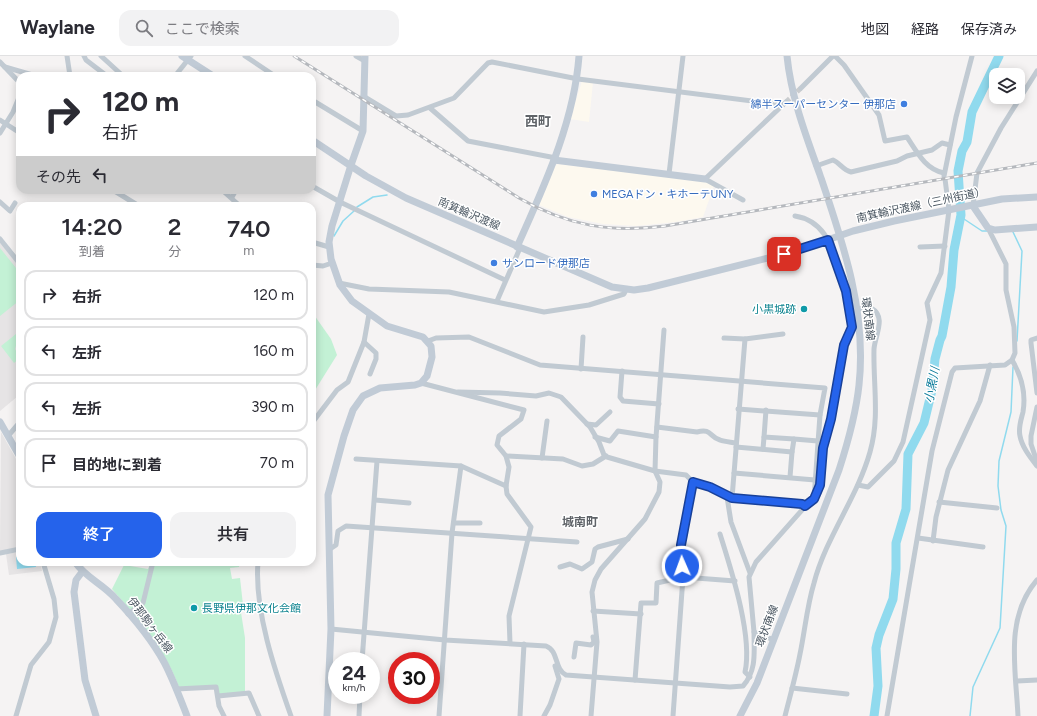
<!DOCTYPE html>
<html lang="ja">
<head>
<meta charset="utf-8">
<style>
  :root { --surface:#fff; --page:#f2f2f3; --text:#2b2b33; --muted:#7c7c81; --line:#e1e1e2; --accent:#2563eb }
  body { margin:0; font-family:Figtree,"Noto Sans JP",sans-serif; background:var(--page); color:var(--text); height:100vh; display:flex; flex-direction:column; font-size:15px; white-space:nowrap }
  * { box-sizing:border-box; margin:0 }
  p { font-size:13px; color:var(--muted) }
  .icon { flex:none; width:22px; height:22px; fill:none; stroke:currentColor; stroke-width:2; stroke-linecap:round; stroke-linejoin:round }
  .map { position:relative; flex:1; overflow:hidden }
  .details { position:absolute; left:16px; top:146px; width:300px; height:364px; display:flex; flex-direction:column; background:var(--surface); border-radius:12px; box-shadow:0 2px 10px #0003 }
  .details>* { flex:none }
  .top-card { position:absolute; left:16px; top:16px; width:300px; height:122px; border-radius:12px; box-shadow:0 2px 10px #0003; background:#fff; color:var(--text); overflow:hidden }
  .fabs { position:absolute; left:989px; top:12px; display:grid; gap:8px }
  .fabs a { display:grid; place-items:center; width:36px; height:36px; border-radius:8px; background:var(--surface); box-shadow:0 2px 10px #0003; font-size:20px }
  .speed { position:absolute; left:328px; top:596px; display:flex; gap:8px; font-size:20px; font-weight:700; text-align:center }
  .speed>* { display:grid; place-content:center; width:52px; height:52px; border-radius:50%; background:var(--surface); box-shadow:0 2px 10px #0003; line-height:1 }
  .speed small { font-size:10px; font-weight:400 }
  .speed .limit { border:6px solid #d22; background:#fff; color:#111 }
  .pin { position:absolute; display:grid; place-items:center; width:34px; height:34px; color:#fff; margin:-17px; border-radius:8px; box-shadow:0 2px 6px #0006 }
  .me { position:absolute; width:44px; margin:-22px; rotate:358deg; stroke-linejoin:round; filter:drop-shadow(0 0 3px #0008) }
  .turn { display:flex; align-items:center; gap:14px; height:84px; padding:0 20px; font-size:18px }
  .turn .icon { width:52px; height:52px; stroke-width:2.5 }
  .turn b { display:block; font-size:28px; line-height:34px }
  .then { display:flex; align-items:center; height:38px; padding:0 20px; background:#0003; gap:8px; font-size:15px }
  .eta { display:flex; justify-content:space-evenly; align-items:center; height:68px; text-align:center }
  .eta b { font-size:24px; font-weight:600; line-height:28px }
  .button { display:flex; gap:8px; margin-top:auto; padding:8px 20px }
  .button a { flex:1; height:46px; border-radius:12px; background:var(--accent); color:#fff; font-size:16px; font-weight:600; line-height:46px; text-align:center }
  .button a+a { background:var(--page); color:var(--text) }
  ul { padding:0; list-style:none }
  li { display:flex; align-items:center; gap:12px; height:50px; margin:0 8px 6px; padding:0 12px; border:2px solid var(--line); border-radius:12px }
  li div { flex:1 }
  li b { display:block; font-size:15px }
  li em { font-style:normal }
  header { display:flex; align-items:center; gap:24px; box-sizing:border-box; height:56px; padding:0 20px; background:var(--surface); border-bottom:1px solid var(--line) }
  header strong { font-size:19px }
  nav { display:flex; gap:22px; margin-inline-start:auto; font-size:14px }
  .search { width:280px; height:36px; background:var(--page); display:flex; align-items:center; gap:10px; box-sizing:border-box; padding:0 14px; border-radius:12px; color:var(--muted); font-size:15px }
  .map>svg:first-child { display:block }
  .commercial { fill:#fdf9ef }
  .education { fill:#e6e4e5 }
  .green { fill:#c3f1d5 }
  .water { fill:#90daee }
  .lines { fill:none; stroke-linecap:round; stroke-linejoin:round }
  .stream { stroke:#90daee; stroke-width:1.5 }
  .river { stroke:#90daee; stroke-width:9 }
  .street-tunnel { stroke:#caccce; stroke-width:5; stroke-dasharray:5 2.5; stroke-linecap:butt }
  .street { stroke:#c1cad2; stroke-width:5 }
  .secondary { stroke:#c1cbd6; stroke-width:7 }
  .rail-casing { stroke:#b5b8bd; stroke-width:3 }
  .rail { stroke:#fff; stroke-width:1.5; stroke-dasharray:4.5; stroke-linecap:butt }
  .route-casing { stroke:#184099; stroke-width:10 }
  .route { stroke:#2563eb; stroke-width:7 }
  .shop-dot { fill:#3f7fe0; stroke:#fff; stroke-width:1.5 }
  .culture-dot { fill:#0f9aa8; stroke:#fff; stroke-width:1.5 }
  .labels { text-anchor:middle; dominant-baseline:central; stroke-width:3; stroke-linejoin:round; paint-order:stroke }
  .shop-label { font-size:11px; fill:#366cbe; stroke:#fff; text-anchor:start }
  .street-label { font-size:11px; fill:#4a5661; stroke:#fff }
  .culture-label { font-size:11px; fill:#0d838f; stroke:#fff; text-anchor:end }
  .water-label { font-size:12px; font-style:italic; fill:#0c7c9b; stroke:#fff }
  .neighbourhood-label { font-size:12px; font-weight:bold; fill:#5f6368; stroke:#fff }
  .quarter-label { font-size:13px; font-weight:bold; fill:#5f6368; stroke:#fff }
</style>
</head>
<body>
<header>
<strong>Waylane</strong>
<div class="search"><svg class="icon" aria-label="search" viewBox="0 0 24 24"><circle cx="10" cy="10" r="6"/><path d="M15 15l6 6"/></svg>ここで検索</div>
<nav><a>地図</a><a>経路</a><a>保存済み</a></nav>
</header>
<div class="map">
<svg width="1037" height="660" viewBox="0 0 1037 660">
  <rect width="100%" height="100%" fill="#f5f3f3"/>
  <g class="commercial">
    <path d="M582,25L593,26L589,66L570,63Z"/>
    <path d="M558,108L706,125L714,130L703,161L676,166L636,170L603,168L568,161L539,149L555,110Z"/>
  </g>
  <g class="education">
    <path d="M0,187L20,211V341L18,340L0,355Z"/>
    <path d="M1,376L20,410V492L0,495Z"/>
    <path d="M20,496V506H40L42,515L9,519L6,498Z"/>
  </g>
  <g class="green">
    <path d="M0,192L20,217V244L0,260Z"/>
    <path d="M312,256L331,283L337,299L312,339Z"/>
    <path d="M16,278L18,283L15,293L20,302L14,307L1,290Z"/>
    <path d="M151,506H240L239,511L230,512L232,523L240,522L243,549L240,550L245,582V637L219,639L217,630L179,631C165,593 138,563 112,533L124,509L148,513Z"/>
  </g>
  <path class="water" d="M20,500V506H35L36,511L17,513L16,501Z"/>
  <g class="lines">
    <g class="stream">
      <path d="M357,151L373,141L387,139"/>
      <path d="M961,161L982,175H989"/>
      <path d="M1013,176L1022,195L1017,285"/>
      <path d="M334,180L343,165L354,155"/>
      <path d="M970,660L973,631L1000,572L1006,470L1001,454L998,430L999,405L1011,356L1013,311"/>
    </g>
    <path class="river" d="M874,660L878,630L876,592L879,579L893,543L896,513V487L906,453L908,398L924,367L932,334L935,303L940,284L942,280L951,231L954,194L961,159L958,115L962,95L967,86L972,56L999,0"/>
    <path class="street-tunnel" d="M786,46L801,32"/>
    <g class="street">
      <path d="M67,0L70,20"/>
      <path d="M84,0L86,4L107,20"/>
      <path d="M101,0L123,20"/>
      <path d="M245,0L275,20"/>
      <path d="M356,0L365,5"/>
      <path d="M835,0L844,9L879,59L885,85L907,81C917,96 925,113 944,117"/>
      <path d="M0,6L20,27"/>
      <path d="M5,11L36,20"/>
      <path d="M175,20L191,0"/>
      <path d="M801,32L833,0"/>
      <path d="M363,40L396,60L408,59L454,42L488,7L492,6L578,23L783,49"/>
      <path d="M312,44L363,75"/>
      <path d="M430,52L468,85L556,102"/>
      <path d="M0,64L20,77"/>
      <path d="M0,77L13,56L20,39"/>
      <path d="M816,110L833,104C840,107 843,114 851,116L897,105L907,100L932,94L942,87L950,89"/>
      <path d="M669,118L683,0"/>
      <path d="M944,120L956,61L972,0"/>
      <path d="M312,130L340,146L505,224"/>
      <path d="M113,134L139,150"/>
      <path d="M222,134L240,150"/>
      <path d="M232,141L236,134"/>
      <path d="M743,144L705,123L786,46"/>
      <path d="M0,146L10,155L15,147"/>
      <path d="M973,150L977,117L1001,72L1037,15"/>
      <path d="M795,160C827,165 833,195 843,221H844"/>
      <path d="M0,183L20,208"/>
      <path d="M312,186L329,191"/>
      <path d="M920,191L945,190"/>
      <path d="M312,209L323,210L332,207"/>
      <path d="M339,227L369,233L449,236L544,256L589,249L624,238L626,234"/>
      <path d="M497,245L520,192"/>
      <path d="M724,282L745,283"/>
      <path d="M1037,282L1031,284V287L1037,337"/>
      <path d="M428,285L436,282L469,281L540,309L825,332L820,359L814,443"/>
      <path d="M364,286L376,297V303L370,318"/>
      <path d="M1012,304C1021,319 1026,338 1023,356C1021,364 1018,372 1020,380C1022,391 1030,401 1037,410"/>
      <path d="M581,313L583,281"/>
      <path d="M622,315L620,341L623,345L659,348"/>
      <path d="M421,327L524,354L521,363L499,380L497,389L506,400L509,411L506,430L507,438L531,471L509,560L510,587"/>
      <path d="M458,336L500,337L536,340L549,337L561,341L590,371L599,386L604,399L607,401L655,415L686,419L693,426L710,431L732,442L801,448L805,450"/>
      <path d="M1037,351L1031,380V388L1037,406"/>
      <path d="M738,353L820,359"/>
      <path d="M766,354L764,381L794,383"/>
      <path d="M312,367L337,334L348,326L364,286L369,258"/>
      <path d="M587,368L596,369L610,356"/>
      <path d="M657,371L697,376C712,372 709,381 720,384C725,386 731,386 736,387"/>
      <path d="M8,380L20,366"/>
      <path d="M595,381L610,385L618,375L656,381"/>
      <path d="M736,391L792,396L794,383L818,385"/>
      <path d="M763,393L764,381"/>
      <path d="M506,400L563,403L582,410L593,408L606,400"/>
      <path d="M542,402L547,365"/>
      <path d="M356,403L461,410L506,430"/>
      <path d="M734,417L815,424"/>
      <path d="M790,421L792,396"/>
      <path d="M858,429L868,431L894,405L903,386L930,264L927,247L941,217L949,154L945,123"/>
      <path d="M727,441L731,466L750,517"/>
      <path d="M732,442L745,283L783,278"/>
      <path d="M375,444L409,447"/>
      <path d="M939,446L997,452"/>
      <path d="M454,467H480"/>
      <path d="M720,478C731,513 753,580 745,616L750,621"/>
      <path d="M918,482L983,491"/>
      <path d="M933,485L936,461L948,414L980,345L990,309"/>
      <path d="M330,493L336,489L338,475L346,470L577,486"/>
      <path d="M0,497L20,493"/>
      <path d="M258,506C254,554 275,615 291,660"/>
      <path d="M560,511L570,508L582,513L592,506L595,493L598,491L628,483"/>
      <path d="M593,555L641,558"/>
      <path d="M128,558L143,547L153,506"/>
      <path d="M331,573L445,584L546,590C559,595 554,613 566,619L730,631L743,630C757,614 754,596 754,576"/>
      <path d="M774,584L754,576L749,521L756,506L818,436L823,391L831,363L844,289L852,271V263L843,221"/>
      <path d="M574,601L576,587L591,589L594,586L593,581"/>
      <path d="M362,605L377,405"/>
      <path d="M635,624L641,547H656L657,527L683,521L735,525"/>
      <path d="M1017,625L1037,624"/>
      <path d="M792,632L847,638"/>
      <path d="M176,633L216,631L219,650L224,660"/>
      <path d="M218,640L249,637L259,660"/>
      <path d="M16,660L31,609L49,586L56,561L54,543L43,506"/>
      <path d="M359,660L360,639"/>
      <path d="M439,660L452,477L461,410"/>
      <path d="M520,660L524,588"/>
      <path d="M544,660L550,649L559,623L555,610"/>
      <path d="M591,660L597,586L592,536L595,524L601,513L645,463L659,436L660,426L655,415L656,381L664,274"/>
      <path d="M673,660L683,521L681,489L693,426"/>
      <path d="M785,660C790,640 796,619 800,598C805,574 807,550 814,527C826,481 857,442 870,396C880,361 873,328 874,293C875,279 887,261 871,252L857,253"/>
      <path d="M887,660L932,395L952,316L955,312L1005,309L1012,304L1015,297L1014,271L1006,234V208L988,172"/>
      <path d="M1018,660C1016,614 1004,562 1037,524"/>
    </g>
    <g class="secondary">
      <path d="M182,0L213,20"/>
      <path d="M312,84L366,120L406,142L612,231L634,234L648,232L796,195L853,175L894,165L1002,143L1037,141"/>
      <path d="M554,104L705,123"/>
      <path d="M973,150L988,172L995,174L1037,171"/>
      <path d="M517,191C544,130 574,67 579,0"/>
      <path d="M0,366L20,401"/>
      <path d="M75,506C86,522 103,528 116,543C133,561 152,584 164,606C173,623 180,642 187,660"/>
      <path d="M82,516L76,524L74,536L85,624L96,660"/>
      <path d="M327,660L331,573L328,439L344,380L353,354L363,340L380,332L415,329L421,327L427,320L432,301L431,290L423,281L387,270L352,245L340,229L331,203L329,186L332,170L351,109L363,75L365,0"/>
      <path d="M740,660L757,627L839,414C848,386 856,358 859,329C867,256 843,187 820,119C806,80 791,41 787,0"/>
    </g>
    <defs>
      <path id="rail" d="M294,0L519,142C568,170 611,177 665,170L1037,107"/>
    </defs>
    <use href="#rail" class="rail-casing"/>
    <use href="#rail" class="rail"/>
  </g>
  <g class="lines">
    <defs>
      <path id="route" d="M682,510L681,489L693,426L710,431L732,442L802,448L805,450L814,443L820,429L823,392L831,363L844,289L852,271L846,235L828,184L784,198"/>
    </defs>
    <use href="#route" class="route-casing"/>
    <use href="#route" class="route"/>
  </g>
  <g class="shop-dot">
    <circle cx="904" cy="48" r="4"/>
    <circle cx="594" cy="138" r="4"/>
    <circle cx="494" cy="207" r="4"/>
  </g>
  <g class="culture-dot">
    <circle cx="804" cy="253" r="4"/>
    <circle cx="194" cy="552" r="4"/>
  </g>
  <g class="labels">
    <g class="shop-label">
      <text x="896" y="48" text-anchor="end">綿半スーパーセンター 伊那店</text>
      <text x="602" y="138">MEGAドン・キホーテUNY</text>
      <text x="502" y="207">サンロード伊那店</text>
    </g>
    <g class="street-label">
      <text transform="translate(921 149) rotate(-12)">南箕輪沢渡線（三州街道）</text>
      <text transform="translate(469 158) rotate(23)">南箕輪沢渡線</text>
      <text transform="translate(868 263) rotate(83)">環状南線</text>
      <text transform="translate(150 569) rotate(53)">伊那駒ヶ岳線</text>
      <text transform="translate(767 570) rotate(-69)">環状南線</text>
    </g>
    <g class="culture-label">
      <text x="796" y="253">小黒城跡</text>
      <text x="202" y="552" text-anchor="start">長野県伊那文化会館</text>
    </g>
    <g class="water-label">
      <text transform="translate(932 329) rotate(-79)">小黒川</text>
    </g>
    <g class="neighbourhood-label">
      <text x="580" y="466">城南町</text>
    </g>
    <g class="quarter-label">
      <text x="538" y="65">西町</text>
    </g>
  </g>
</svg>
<div class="fabs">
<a><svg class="icon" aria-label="layers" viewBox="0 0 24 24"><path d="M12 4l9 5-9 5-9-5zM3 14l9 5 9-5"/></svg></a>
</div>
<div class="speed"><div>24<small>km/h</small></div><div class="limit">30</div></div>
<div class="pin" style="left:784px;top:198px;background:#d93025"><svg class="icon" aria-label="arrive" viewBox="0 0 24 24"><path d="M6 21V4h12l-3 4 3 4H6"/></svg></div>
<svg class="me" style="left:682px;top:510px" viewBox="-20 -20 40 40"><circle r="17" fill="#2563eb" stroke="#fff" stroke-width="3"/><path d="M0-11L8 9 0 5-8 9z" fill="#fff"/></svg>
<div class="top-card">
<div class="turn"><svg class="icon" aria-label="right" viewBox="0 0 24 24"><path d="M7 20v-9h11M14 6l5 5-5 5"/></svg><div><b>120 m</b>右折</div></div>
<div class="then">その先<svg class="icon" aria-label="left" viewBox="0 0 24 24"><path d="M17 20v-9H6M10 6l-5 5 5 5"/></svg></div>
</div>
<section class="details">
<div class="eta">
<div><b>14:20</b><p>到着</p></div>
<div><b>2</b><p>分</p></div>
<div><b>740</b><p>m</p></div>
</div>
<ul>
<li><svg class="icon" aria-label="right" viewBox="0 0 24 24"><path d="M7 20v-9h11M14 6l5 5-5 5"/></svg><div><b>右折</b></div><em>120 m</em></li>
<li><svg class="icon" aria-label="left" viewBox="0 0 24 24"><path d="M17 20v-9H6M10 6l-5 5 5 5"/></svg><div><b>左折</b></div><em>160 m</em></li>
<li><svg class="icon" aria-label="left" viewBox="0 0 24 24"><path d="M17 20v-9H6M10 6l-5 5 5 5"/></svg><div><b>左折</b></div><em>390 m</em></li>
<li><svg class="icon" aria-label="arrive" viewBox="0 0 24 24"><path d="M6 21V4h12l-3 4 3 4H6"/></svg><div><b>目的地に到着</b></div><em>70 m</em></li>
</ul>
<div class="button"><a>終了</a><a>共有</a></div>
</section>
</div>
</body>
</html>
